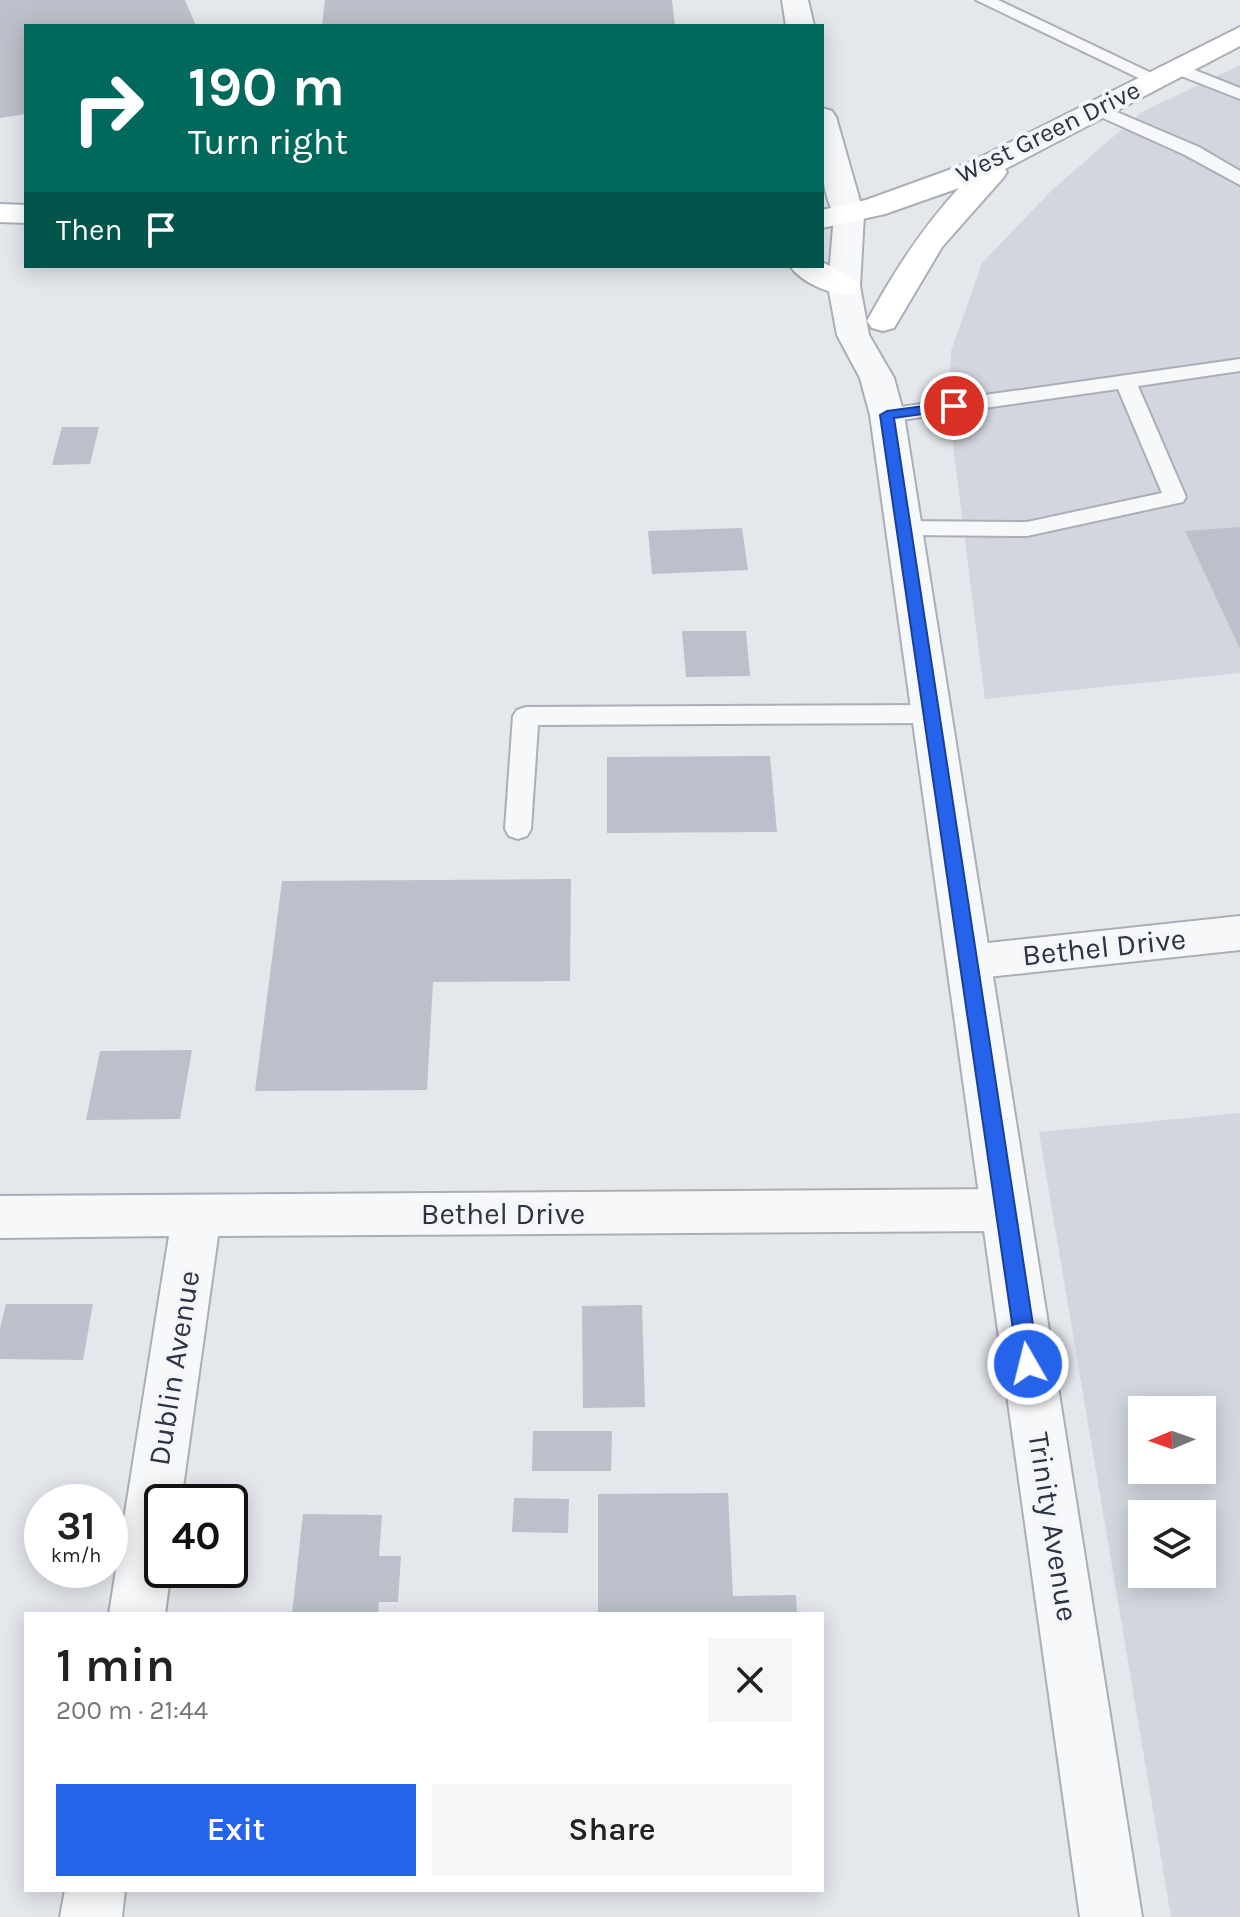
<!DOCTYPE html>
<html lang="en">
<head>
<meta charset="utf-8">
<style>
  :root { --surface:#fff; --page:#f6f6f6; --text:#222; --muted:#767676; --accent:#2563eb }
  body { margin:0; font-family:Karla,sans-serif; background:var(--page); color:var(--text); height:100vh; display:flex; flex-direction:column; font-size:30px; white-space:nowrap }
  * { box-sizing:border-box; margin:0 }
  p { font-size:26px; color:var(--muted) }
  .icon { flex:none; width:44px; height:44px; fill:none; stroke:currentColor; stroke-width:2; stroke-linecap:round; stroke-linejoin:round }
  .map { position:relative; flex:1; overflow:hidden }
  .side { position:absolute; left:24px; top:1612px; width:800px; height:280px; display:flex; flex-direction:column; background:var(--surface); border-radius:0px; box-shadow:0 4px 20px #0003 }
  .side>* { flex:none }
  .banner { position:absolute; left:24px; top:24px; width:800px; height:244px; border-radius:0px; box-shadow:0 4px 20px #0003; background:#00695c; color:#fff; overflow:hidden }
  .needle { width:52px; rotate:268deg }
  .fabs { position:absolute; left:1128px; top:1396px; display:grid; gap:16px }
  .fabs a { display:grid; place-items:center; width:88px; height:88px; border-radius:0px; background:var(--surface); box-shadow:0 4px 20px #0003; font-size:40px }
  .speed { position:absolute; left:24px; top:1484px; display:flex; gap:16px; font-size:40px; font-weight:700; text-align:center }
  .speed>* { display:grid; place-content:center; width:104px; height:104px; border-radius:50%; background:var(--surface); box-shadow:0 4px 20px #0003; line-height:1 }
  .speed small { font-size:20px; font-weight:400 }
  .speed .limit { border:4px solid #111; border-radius:12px; background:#fff; color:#111 }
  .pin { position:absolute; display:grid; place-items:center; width:68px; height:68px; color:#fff; margin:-34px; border:4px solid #fff; border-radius:50%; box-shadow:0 2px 8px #0007 }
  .me { position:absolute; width:88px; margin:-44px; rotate:352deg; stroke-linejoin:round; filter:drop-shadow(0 0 6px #0008) }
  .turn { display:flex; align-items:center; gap:28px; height:168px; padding:0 32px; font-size:36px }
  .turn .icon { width:104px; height:104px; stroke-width:2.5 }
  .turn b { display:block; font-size:56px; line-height:68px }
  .then { display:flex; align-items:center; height:76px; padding:0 32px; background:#0003; gap:16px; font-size:30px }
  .round { display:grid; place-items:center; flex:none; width:84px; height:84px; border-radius:0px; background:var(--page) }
  .summary { display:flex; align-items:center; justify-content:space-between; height:136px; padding:0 32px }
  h1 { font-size:48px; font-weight:600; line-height:60px }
  .button { display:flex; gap:16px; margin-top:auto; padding:16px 32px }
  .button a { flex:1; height:92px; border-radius:0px; background:var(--accent); color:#fff; font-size:32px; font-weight:600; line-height:92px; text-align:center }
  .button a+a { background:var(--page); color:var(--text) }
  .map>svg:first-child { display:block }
  .built { fill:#d2d6de; fill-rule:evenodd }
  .building { fill:#bbc0ca }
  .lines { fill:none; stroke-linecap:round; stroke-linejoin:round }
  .service-casing { stroke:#a9aeb7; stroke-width:4 }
  .minor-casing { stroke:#a9aeb7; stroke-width:4 }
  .tertiary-casing { stroke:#a9aeb7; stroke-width:4 }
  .secondary-casing { stroke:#a9aeb7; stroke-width:4 }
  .service { fill:#f7f8fa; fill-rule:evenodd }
  .minor { fill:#f7f8fa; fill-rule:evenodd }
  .tertiary { fill:#f7f8fa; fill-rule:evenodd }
  .secondary { fill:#fff; fill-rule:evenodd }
  .route { fill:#2563eb; stroke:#184099; stroke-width:2 }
  .labels { text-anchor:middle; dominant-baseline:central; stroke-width:8; stroke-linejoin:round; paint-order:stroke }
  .far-street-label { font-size:26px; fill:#2b3445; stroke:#f4f6f9 }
  .street-label { font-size:30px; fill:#2b3445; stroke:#f4f6f9 }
</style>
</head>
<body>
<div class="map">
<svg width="1240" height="1917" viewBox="0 0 1240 1917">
  <rect width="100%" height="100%" fill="#e4e7ec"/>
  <g class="built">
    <path d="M1240,65V673L985,699L949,414L951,351L982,263L1052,190L1142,112Z"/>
    <path d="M1240,1113V1917H1171L1039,1132ZM1142,1410H1202V1470H1142ZM1142,1514H1202V1574H1142Z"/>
  </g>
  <g class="building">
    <path d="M0,0H185L196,26H26V114L0,118Z"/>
    <path d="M325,0H672L675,26H322Z"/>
    <path d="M62,427H99L90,464L52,465Z"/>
    <path d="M1240,527V649L1185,531Z"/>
    <path d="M742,528L748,570L652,574L648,531Z"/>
    <path d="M682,631H746L750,676L686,677Z"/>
    <path d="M770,756L777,832L607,833V757Z"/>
    <path d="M571,879L570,981L433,982L427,1090L255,1091L282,881Z"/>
    <path d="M192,1050L180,1119L86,1120L100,1051Z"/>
    <path d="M6,1304H93L83,1360L0,1359V1328Z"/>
    <path d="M642,1305L645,1407L583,1408L582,1306Z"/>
    <path d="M533,1431H612L611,1471H532Z"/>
    <path d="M728,1493L733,1596L796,1595L797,1614H598V1494Z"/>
    <path d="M514,1498L569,1499L568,1533L512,1532Z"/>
    <path d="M303,1514L382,1515L379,1556H401L398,1602H379L378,1614H292Z"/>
  </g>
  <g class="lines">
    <defs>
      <g id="service">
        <path d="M976,0H998L1164,79L1155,84L1149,83Z"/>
        <path d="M1177,63L1240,88V99L1171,72L1168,68L1171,64Z"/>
        <path d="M1098,104L1199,147L1240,171V185L1185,155L1092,113L1089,109Z"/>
        <path d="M1240,359V371L1138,386L1186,497L1183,502L1027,536L903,535L895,533L891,528L895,523L903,521L1027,522L1162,493L1118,389L887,422L876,415L879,410Z"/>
        <path d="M931,705L940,708L944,714L940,720L931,723L538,725L531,829L527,836L518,839L509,836L505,829L513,716L517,710L526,707Z"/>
      </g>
      <g id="minor">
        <path d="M782,0H808L814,26H786Z"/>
        <path d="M822,108L832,111L836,117L864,215L860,221L849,224L838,221C817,190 822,144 822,108Z"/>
        <path d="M1240,916V950L969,979L953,974L947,962L953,950L969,945Z"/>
        <path d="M1005,1189L1022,1195L1029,1210L1022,1225L1005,1231L218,1236L181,1502H162V1570H171L165,1614H109L169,1236L0,1238V1196Z"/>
        <path d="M65,1890H125L122,1917H60Z"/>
      </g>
      <path id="tertiary" d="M849,206L860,209L864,215L860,286L869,335L894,378L904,415L1142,1917H1080L870,415L860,378L837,335L828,286L834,215L838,209Z"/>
      <g id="secondary">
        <path d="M1240,27V46L1005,169L1007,172L1003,178L942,247L894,328L883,331L872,328L867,321C893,273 922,228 959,188L885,214L822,228V210L866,200L971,162Z"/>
        <path d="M0,204L26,205V223L0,222Z"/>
        <path d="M822,262L855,279L860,286L855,293C835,298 802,283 790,266H822Z"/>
      </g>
    </defs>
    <use href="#service" class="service-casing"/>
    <use href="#minor" class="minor-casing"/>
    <use href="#tertiary" class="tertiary-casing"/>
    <use href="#secondary" class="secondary-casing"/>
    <use href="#service" class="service"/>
    <use href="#minor" class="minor"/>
    <use href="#tertiary" class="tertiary"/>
    <use href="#secondary" class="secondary"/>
  </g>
  <path class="route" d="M954,402L959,403V409L894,418L1039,1364L1036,1371L1028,1373L1021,1371L1018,1364L880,415L887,411Z"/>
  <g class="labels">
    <g class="far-street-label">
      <text transform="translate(1048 132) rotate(-26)">West Green Drive</text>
    </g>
    <g class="street-label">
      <text transform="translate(1104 947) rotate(-6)">Bethel Drive</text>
      <text x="503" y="1214">Bethel Drive</text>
      <text transform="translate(174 1368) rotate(-81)">Dublin Avenue</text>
      <text transform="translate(1053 1527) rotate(81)">Trinity Avenue</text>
    </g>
  </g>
</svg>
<div class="fabs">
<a><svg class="needle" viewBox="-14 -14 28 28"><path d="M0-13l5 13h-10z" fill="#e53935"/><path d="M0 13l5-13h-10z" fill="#767676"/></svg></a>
<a><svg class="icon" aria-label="layers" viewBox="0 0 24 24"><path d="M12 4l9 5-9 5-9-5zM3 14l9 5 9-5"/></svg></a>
</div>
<div class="speed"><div>31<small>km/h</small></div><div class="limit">40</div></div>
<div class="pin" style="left:954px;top:406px;background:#d93025"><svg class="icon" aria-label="arrive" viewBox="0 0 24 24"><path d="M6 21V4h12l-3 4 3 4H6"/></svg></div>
<svg class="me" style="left:1028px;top:1364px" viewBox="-20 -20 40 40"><circle r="17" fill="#2563eb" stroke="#fff" stroke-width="3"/><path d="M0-11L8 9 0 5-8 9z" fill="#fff"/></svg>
<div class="banner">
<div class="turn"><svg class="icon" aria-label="right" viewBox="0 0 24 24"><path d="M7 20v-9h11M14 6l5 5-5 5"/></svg><div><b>190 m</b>Turn right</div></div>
<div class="then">Then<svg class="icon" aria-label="arrive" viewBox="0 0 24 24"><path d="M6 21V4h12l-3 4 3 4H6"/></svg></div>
</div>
<section class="side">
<div class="summary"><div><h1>1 min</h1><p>200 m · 21:44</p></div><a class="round"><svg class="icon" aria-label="close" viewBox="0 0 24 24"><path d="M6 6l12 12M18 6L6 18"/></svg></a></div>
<div class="button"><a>Exit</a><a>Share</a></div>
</section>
</div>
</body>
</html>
